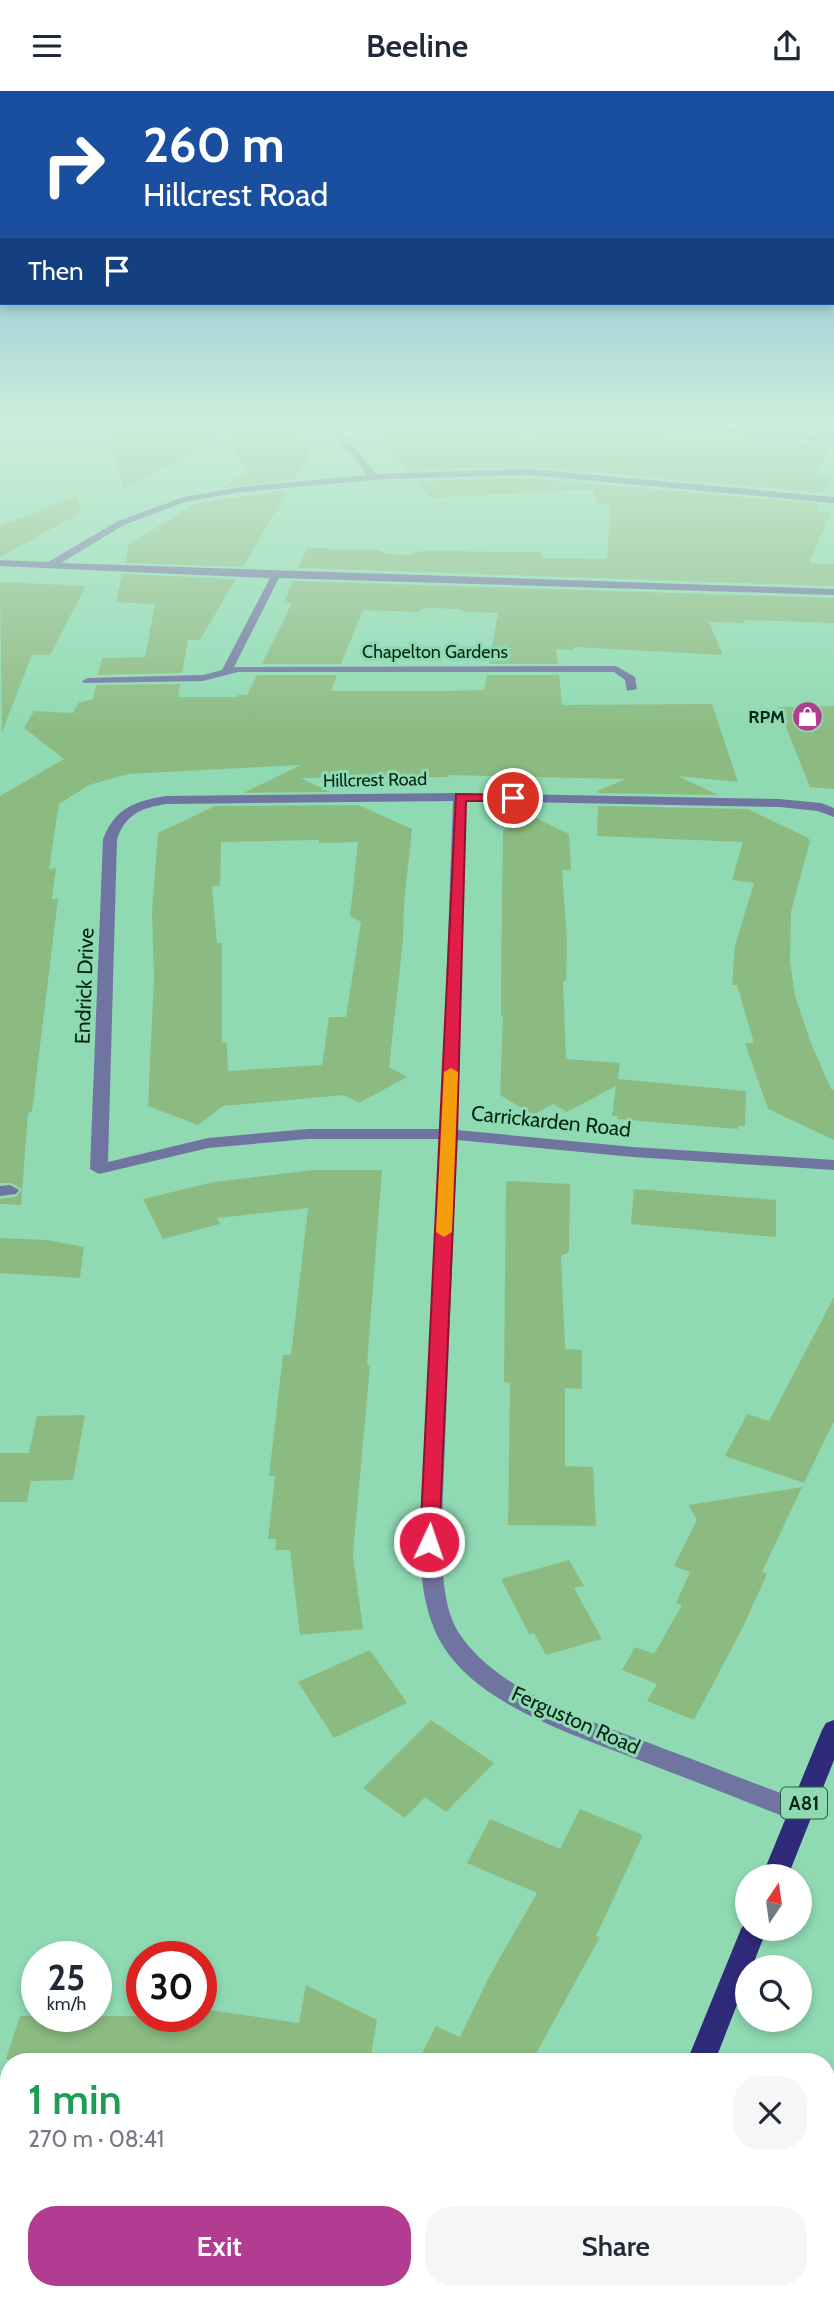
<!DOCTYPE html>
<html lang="en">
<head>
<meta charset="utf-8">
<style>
  :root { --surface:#fff; --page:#f6f6f7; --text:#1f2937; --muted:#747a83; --accent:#b33c93 }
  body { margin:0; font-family:Cabin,sans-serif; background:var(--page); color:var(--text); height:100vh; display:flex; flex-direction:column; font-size:26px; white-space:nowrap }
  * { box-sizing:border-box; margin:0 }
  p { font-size:23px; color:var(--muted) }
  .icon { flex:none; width:38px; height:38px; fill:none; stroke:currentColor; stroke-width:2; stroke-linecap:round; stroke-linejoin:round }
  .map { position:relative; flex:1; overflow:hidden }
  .sheet { position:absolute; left:0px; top:1962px; width:835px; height:247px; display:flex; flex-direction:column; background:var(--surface); border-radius:28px 28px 0 0; box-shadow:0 4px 10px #0003 }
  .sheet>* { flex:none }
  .hud { position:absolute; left:0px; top:0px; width:835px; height:214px; box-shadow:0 4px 10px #0003; background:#1a4fa0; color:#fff; overflow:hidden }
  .needle { width:46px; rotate:13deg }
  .tools { position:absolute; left:735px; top:1773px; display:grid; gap:14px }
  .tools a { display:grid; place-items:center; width:77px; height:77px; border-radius:50%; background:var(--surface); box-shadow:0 4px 10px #0003; font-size:35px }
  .speed { position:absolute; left:21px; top:1850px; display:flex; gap:14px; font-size:35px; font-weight:700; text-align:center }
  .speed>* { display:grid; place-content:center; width:91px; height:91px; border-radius:50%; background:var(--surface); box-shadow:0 4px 10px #0003; line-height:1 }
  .speed small { font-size:18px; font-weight:400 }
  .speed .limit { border:10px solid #d22; background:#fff; color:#111 }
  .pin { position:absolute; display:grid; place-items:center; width:60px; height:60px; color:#fff; margin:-30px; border:4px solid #fff; border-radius:50%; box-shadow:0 2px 7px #0007 }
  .me { position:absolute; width:77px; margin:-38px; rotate:3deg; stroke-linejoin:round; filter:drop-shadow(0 0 5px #0008) }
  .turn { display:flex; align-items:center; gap:24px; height:147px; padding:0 28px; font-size:32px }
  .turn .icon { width:91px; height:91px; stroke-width:2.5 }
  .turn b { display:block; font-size:49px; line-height:60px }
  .then { display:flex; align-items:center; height:66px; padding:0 28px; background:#0003; gap:14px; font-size:26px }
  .round { display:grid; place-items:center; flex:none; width:74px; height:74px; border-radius:28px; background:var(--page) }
  .summary { display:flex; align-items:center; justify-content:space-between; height:119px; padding:0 28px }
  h1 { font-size:42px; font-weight:600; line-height:52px; color:#1e9e55 }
  .action { display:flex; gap:14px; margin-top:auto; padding:14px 28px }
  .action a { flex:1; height:80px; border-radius:28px; background:var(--accent); color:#fff; font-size:28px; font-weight:600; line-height:80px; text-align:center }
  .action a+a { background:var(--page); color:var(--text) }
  header { display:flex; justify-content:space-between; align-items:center; height:91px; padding:0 28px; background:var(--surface); font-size:32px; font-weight:600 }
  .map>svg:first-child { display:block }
  .green { fill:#ada46f }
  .building { fill:#8cbb82; fill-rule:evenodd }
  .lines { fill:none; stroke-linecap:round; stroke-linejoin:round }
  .minor { fill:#7074a0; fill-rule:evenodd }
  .major { fill:#2f2a79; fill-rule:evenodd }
  .route { fill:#e11d48; stroke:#92132f; stroke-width:2 }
  .slow { fill:#f59e0b }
  .labels { text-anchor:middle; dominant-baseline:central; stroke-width:6; stroke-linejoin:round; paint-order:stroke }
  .far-street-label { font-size:18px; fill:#052617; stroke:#8fdab2 }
  .far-poi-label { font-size:18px; font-weight:bold; fill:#052617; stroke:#8fdab2; text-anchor:end }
  .shield { fill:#8fdab2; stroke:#2e5c46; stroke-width:2 }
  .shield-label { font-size:19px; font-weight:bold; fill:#052617 }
  .street-label { font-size:21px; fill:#052617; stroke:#8fdab2 }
</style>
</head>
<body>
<header><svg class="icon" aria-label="menu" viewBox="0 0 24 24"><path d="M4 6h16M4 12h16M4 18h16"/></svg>Beeline<svg class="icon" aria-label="share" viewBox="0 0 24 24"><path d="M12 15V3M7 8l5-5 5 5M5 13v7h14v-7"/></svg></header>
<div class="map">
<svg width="834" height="2208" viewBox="0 0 834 2208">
  <rect width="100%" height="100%" fill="#8fdab2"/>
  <path class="green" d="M721,2200H783L780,2208H718Z"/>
  <g class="building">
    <path d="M147,331H287L311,361L295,388L221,397L247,381L226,344L124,399L106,334Z"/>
    <path d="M364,331H514L527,352L546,331L723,347L725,343L799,351L797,354L830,357L816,385L831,387L824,402L529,375L406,379Z"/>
    <path d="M732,331H810L806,340L729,335Z"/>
    <path d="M529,387L820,413L817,421L831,422L809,472L834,473V495L298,477L307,457L380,459L387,463L408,464L421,460L542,461V467L607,468L611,415L597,413L594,398L430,407L415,390Z"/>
    <path d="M288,399L243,476L125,472L129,453L197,412Z"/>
    <path d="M76,406L82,421L0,466V435Z"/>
    <path d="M122,483L236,488L200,549H188L182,582L98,584L102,567L145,566L155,513L116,511Z"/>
    <path d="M293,490L834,507V532L744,529L745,532L709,531L723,564L574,556L573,559L556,558L558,573H489L498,522L468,521L458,518L430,517L421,518L420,521L363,519L341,573H262L292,512H284Z"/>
    <path d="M0,491L86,495L50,564H32L2,641Z"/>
    <path d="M257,584H337L331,600H442L484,599L487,584H559L562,614L712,613L738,691L678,685L718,704L598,702V700L625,688L446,684L450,686L301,687L330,701L243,702L301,674L128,683L89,694L59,713L49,778L56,777L52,808H58L32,1021L28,1022L21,1114L0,1113V1108L16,1106L22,1098L11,1092H0V705L64,668L24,637L34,620L73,622L78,612L93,608L96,594L180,593L178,606H237L238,604H247Z"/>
    <path d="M834,615V698L810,696L778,616Z"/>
    <path d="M358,714L412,738L404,813L403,850L389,976L407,986L359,1012L344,1004L223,1015L198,1034L148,1015L154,887L152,820L158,742L215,715ZM319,749V752L358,751L350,825L361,831L346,926H329L322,974L228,980L227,952H222V852H217L212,795H220L221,751Z"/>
    <path d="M598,715L748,718L810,748L807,749L810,750L791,821L790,871L795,905L811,952L831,998L834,999V1049L768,1018L745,952H754L737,894H732L735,855L754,792L732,789L743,751L597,745Z"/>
    <path d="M534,726L569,743L571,779H562L567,851L566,890H563L566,968L620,972L618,988L746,1000L745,1035H738V1038L617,1028L618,1025H612L616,995L567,1021L553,1013L533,1024L500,1004L503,925H501V888L503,739Z"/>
    <path d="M313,1079H382L367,1274H370L353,1463L363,1538L300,1544L290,1459H275L276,1448H268L275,1385H269L283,1264H291L308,1117L217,1127L220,1133L163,1148L143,1108L214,1091Z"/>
    <path d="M506,1090L570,1093L569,1161L561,1165L565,1258L582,1259V1298L565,1297V1375L593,1376L596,1435L508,1434L510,1292L504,1291Z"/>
    <path d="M634,1098L776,1109V1146L631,1133Z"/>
    <path d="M0,1147L47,1149L84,1156L80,1187L0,1182Z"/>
    <path d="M834,1206V1330L804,1392L725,1365L747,1323L769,1330Z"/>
    <path d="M85,1324L73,1389L31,1390L27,1411H0V1362H29L37,1325Z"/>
    <path d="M802,1396L762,1481L767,1483L743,1536L694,1629L647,1610L657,1593L622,1579L635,1556L654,1563L682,1514L676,1512L690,1481L674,1475L697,1429L688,1414Z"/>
    <path d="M569,1469L584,1495L574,1497L602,1548L546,1564L534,1542L529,1543L501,1488Z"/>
    <path d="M370,1559L407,1612L334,1647L298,1591Z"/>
    <path d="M431,1629L494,1672L446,1721L425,1706L405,1727L363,1697Z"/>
    <path d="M580,1718L643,1744L596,1845L600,1846L532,1970H418L436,1935L460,1946L490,1884L537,1802L467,1772L490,1728L560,1758Z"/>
    <path d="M306,1894L377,1929L370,1970H27L6,1968L20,1925H201V1918L299,1932Z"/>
  </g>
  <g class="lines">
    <g class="minor">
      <path d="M325,331H334L376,383L529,378L834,406V412L529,384L385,388L241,401L185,411L124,434L61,472L834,498V504L279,487L234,576L616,575L635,586L637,598L627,600L625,589L614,581H238L203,590L84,592L82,590L88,587L203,584L222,579L270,487L0,475V469L48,471L118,430L184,406L241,396L367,384Z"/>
      <path d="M634,331C701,331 768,347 834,341V347L809,349Z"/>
      <path d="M460,702L779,708L821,712L834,717V726L818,720L779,716L466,710L457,1039L633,1056L834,1069V1079L633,1066L457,1049L441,1452C443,1482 443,1520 461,1545C503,1606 604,1634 670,1660C716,1677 763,1696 810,1713L813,1721L810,1729L801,1732C753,1714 705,1694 657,1676C590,1649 482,1619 443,1555C424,1524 421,1487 419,1452L440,1048H308L208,1057L99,1083L90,1078L103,748C115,717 135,710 166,705ZM453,710L441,1038H308L208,1047L108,1071L117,748C126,723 141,717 166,713Z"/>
      <path d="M10,1094L19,1099L16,1103L0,1105V1095Z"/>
      <path d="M0,2051H9V2080L0,2079Z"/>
    </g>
    <g class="major">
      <path d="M834,1629V1669L788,1785H762L822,1639L826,1632Z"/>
      <path d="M747,1829V1838H767L752,1876H747V1888L715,1970H687L741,1838Z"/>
      <path d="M594,2200H625L622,2208H591Z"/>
    </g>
  </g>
  <linearGradient id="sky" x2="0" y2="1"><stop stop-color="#62a7d0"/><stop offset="0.52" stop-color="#cdeedc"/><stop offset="1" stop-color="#cdeedc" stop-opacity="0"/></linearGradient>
  <rect width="834" height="640" fill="url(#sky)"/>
  <path class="route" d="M456,703L513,704L519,707L513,710H466L457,1043L439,1451L436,1457L429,1459L422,1457L420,1451Z"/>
  <path class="slow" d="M451,977L458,981L452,1141L444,1146L436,1141L444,981Z"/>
  <defs>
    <symbol id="shop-disc" viewBox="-11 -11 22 22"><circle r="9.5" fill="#b33c93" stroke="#8fdab2"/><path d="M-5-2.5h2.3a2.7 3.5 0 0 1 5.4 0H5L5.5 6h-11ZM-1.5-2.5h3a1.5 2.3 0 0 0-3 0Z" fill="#fff"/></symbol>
  </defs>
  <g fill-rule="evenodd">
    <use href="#shop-disc" x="790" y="608" width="35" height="35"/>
  </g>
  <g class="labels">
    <g class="far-street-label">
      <text x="435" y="561">Chapelton Gardens</text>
      <text transform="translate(375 689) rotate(-1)">Hillcrest Road</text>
    </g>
    <g class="far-poi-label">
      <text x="785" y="626">RPM</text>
    </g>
    <rect class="shield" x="781" y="1696.5" width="46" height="31" rx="5"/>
    <g class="shield-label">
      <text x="804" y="1712">A81</text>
    </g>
    <g class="street-label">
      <text transform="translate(84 895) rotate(-88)">Endrick Drive</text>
      <text transform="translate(551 1030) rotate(6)">Carrickarden Road</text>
      <text transform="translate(576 1629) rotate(24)">Ferguston Road</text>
    </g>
  </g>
</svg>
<div class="tools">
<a><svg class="needle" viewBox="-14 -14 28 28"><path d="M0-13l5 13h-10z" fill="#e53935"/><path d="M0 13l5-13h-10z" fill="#747a83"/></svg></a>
<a><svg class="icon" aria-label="search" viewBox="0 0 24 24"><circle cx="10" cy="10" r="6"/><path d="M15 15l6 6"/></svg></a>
</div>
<div class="speed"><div>25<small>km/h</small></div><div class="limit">30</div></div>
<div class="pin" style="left:513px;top:707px;background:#d93025"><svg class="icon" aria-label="arrive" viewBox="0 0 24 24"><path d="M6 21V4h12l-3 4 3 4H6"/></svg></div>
<svg class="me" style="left:429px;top:1451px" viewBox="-20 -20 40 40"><circle r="17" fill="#e11d48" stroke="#fff" stroke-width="3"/><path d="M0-11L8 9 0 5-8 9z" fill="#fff"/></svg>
<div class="hud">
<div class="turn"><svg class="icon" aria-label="right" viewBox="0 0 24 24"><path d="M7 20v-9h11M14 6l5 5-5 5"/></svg><div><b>260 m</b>Hillcrest Road</div></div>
<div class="then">Then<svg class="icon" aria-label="arrive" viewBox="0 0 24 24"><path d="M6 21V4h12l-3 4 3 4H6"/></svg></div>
</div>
<section class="sheet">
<div class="summary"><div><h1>1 min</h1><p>270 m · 08:41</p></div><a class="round"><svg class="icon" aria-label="close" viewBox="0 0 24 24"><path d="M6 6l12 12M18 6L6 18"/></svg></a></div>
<div class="action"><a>Exit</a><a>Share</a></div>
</section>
</div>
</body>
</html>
